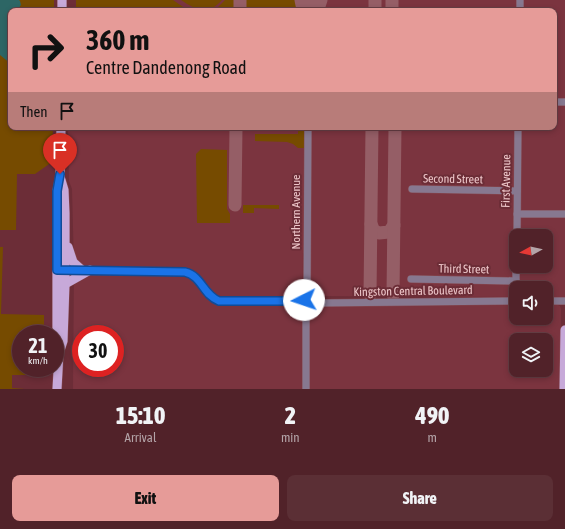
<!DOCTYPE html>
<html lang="en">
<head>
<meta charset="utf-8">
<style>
  :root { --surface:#512229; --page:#5b2f35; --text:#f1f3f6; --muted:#b4a4a8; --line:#673f46; --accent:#e69b98 }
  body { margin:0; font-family:"Asap Condensed",sans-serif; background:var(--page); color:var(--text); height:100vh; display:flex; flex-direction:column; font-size:15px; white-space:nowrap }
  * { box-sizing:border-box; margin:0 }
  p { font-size:13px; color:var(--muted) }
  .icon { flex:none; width:22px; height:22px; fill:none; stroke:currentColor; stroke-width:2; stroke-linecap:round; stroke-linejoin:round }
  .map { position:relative; height:389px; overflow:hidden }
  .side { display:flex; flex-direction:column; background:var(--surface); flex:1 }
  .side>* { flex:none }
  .banner { position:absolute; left:8px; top:8px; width:549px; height:122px; border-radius:8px; box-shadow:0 2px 6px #0003,0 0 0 1px var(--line); background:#e69b98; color:#111; overflow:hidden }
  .needle { width:26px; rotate:262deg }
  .fabs { position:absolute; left:509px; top:229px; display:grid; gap:8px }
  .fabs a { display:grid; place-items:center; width:44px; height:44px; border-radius:8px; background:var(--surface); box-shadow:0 2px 6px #0003,0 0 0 1px var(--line); font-size:20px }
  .speed { position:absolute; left:12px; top:325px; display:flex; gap:8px; font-size:20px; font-weight:700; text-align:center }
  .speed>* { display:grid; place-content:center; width:52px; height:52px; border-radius:50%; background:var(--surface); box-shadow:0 2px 6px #0003,0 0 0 1px var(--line); line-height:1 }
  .speed small { font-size:10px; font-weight:400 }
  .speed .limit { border:6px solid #d22; background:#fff; color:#111 }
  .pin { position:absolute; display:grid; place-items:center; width:34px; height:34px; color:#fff; margin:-41px -17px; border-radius:50% 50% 50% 0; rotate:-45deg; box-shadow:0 0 4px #0007 }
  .pin .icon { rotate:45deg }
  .me { position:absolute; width:44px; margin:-22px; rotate:266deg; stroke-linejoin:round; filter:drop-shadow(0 0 3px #0008) }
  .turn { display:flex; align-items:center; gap:14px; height:84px; padding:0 12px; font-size:18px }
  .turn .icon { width:52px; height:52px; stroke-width:2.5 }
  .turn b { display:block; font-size:28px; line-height:34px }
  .then { display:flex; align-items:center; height:38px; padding:0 12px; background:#0003; gap:8px; font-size:15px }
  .eta { display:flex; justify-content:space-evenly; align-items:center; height:68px; text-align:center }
  .eta b { font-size:24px; font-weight:800; line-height:28px }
  .cta { display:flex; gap:8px; margin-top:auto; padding:8px 12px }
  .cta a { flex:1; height:46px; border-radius:8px; background:var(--accent); color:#111; font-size:16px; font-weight:800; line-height:46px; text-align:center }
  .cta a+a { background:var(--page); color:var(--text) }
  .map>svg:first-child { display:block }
  .built { fill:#7b343f; fill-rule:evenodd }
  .green { fill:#764b00 }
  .water { fill:#2d6665 }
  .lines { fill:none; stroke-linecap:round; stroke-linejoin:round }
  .taxiway { stroke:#955e66; stroke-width:13 }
  .minor-casing { stroke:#864c54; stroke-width:8 }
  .major-casing { stroke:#864c54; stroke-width:10 }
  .minor { stroke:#877890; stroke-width:7 }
  .major { stroke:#c7a9d9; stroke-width:9 }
  .route-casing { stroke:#114b97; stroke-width:10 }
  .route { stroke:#1a73e8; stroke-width:7 }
  .labels { text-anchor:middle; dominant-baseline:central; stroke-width:4; stroke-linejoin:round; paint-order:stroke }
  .street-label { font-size:12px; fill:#edc6c9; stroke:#6c2d37 }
</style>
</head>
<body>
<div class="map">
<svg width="565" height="389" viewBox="0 0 565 389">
  <rect width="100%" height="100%" fill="#6c2d37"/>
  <g class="built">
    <path d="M76,0H565V297H546V288H516V297L310,296V253H303L302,389H73L74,266L72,189L69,181L68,127H554V11H76ZM516,236H546V266H516ZM81,334H115V368H81Z"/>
    <path d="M546,304H556L560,306L561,309L560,389H309L310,309L312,306L516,305V318H546ZM516,340H546V370H516Z"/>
  </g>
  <g class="green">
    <path d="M0,0H54V11H11V127H53L52,162L35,174H17L16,230H0Z"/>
    <path d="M76,0H173L189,11H76Z"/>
    <path d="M181,0H222C208,16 196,10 181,0Z"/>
    <path d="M225,0H236V11H212L216,9Z"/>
    <path d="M244,0H297V9L295,11H244Z"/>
    <path d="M298,127H304V148H298L293,144L287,142L255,141V134H298Z"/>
    <path d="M201,149L227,150V209L230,214V223H197L196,154Z"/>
    <path d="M243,205H279V209L254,208V213H243Z"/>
    <path d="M0,247H3L1,314L44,315V334H21V368H43V375H12V388L25,389H0Z"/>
  </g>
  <path class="water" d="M0,0H19L20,1L21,5C18,9 16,11 11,11V64L0,55Z"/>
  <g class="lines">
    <g class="taxiway">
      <path d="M301,0L302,5L305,6H319L321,0"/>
      <path d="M240,11V0"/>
      <path d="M375,11V0"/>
      <path d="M392,11V0"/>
      <path d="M235,205L236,127"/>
      <path d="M371,224L374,231L379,233L389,232L394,225"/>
      <path d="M370,295L372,127"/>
      <path d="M393,295L395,127"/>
    </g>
    <defs>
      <g id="minor">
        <path d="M520,11V0"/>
        <path d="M554,102H565"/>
        <path d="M412,189L517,191"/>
        <path d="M517,214H565"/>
        <path d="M517,236L518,127"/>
        <path d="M62,270L185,272C203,277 202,295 219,301H303"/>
        <path d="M411,279L516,281"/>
        <path d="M516,288V266"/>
        <path d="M307,298L308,127"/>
        <path d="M311,301L320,303L516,301"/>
        <path d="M546,301H565"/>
        <path d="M306,389V305"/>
      </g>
      <g id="major">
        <path d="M62,11V0"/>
        <path d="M68,247L73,262L82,270"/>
        <path d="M65,284L90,270"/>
        <path d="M59,352L57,340V191L60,177L61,127"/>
        <path d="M57,389L59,353L63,341L65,284V213L64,190L61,180"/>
        <path d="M564,389L565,330"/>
      </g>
    </defs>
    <use href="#minor" class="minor-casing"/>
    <use href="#major" class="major-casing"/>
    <use href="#minor" class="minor"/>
    <use href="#major" class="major"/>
  </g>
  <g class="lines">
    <defs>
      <path id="route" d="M60,174L57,191V270L185,272C202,276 203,295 219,301H303L304,300"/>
    </defs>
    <use href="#route" class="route-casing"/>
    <use href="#route" class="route"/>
  </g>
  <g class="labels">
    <g class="street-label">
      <text transform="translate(453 179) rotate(1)">Second Street</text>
      <text transform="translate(506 181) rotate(-89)">First Avenue</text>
      <text transform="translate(296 212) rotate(-90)">Northern Avenue</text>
      <text transform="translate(464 269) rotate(1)">Third Street</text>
      <text transform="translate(413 291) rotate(-1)">Kingston Central Boulevard</text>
    </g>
  </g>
</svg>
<div class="fabs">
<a><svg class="needle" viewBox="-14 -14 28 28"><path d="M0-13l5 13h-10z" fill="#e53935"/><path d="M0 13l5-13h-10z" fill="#b4a4a8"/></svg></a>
<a><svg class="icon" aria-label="sound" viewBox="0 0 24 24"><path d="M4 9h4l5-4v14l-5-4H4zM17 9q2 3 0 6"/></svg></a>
<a><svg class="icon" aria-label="layers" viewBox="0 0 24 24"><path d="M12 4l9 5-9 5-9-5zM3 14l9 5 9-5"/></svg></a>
</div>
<div class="speed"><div>21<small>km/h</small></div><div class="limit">30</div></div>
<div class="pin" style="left:60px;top:174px;background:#d93025"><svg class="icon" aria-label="arrive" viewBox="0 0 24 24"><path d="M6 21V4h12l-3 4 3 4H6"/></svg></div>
<svg class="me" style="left:304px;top:300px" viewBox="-20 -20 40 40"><circle r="19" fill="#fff"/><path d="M0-13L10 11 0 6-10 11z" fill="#1a73e8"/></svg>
<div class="banner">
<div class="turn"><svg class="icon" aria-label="right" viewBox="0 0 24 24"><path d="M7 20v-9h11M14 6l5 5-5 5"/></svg><div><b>360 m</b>Centre Dandenong Road</div></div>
<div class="then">Then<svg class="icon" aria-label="arrive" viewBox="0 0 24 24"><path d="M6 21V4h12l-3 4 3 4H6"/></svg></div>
</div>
</div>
<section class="side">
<div class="eta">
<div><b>15:10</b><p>Arrival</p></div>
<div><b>2</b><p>min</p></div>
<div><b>490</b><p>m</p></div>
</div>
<div class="cta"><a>Exit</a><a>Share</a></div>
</section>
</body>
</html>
